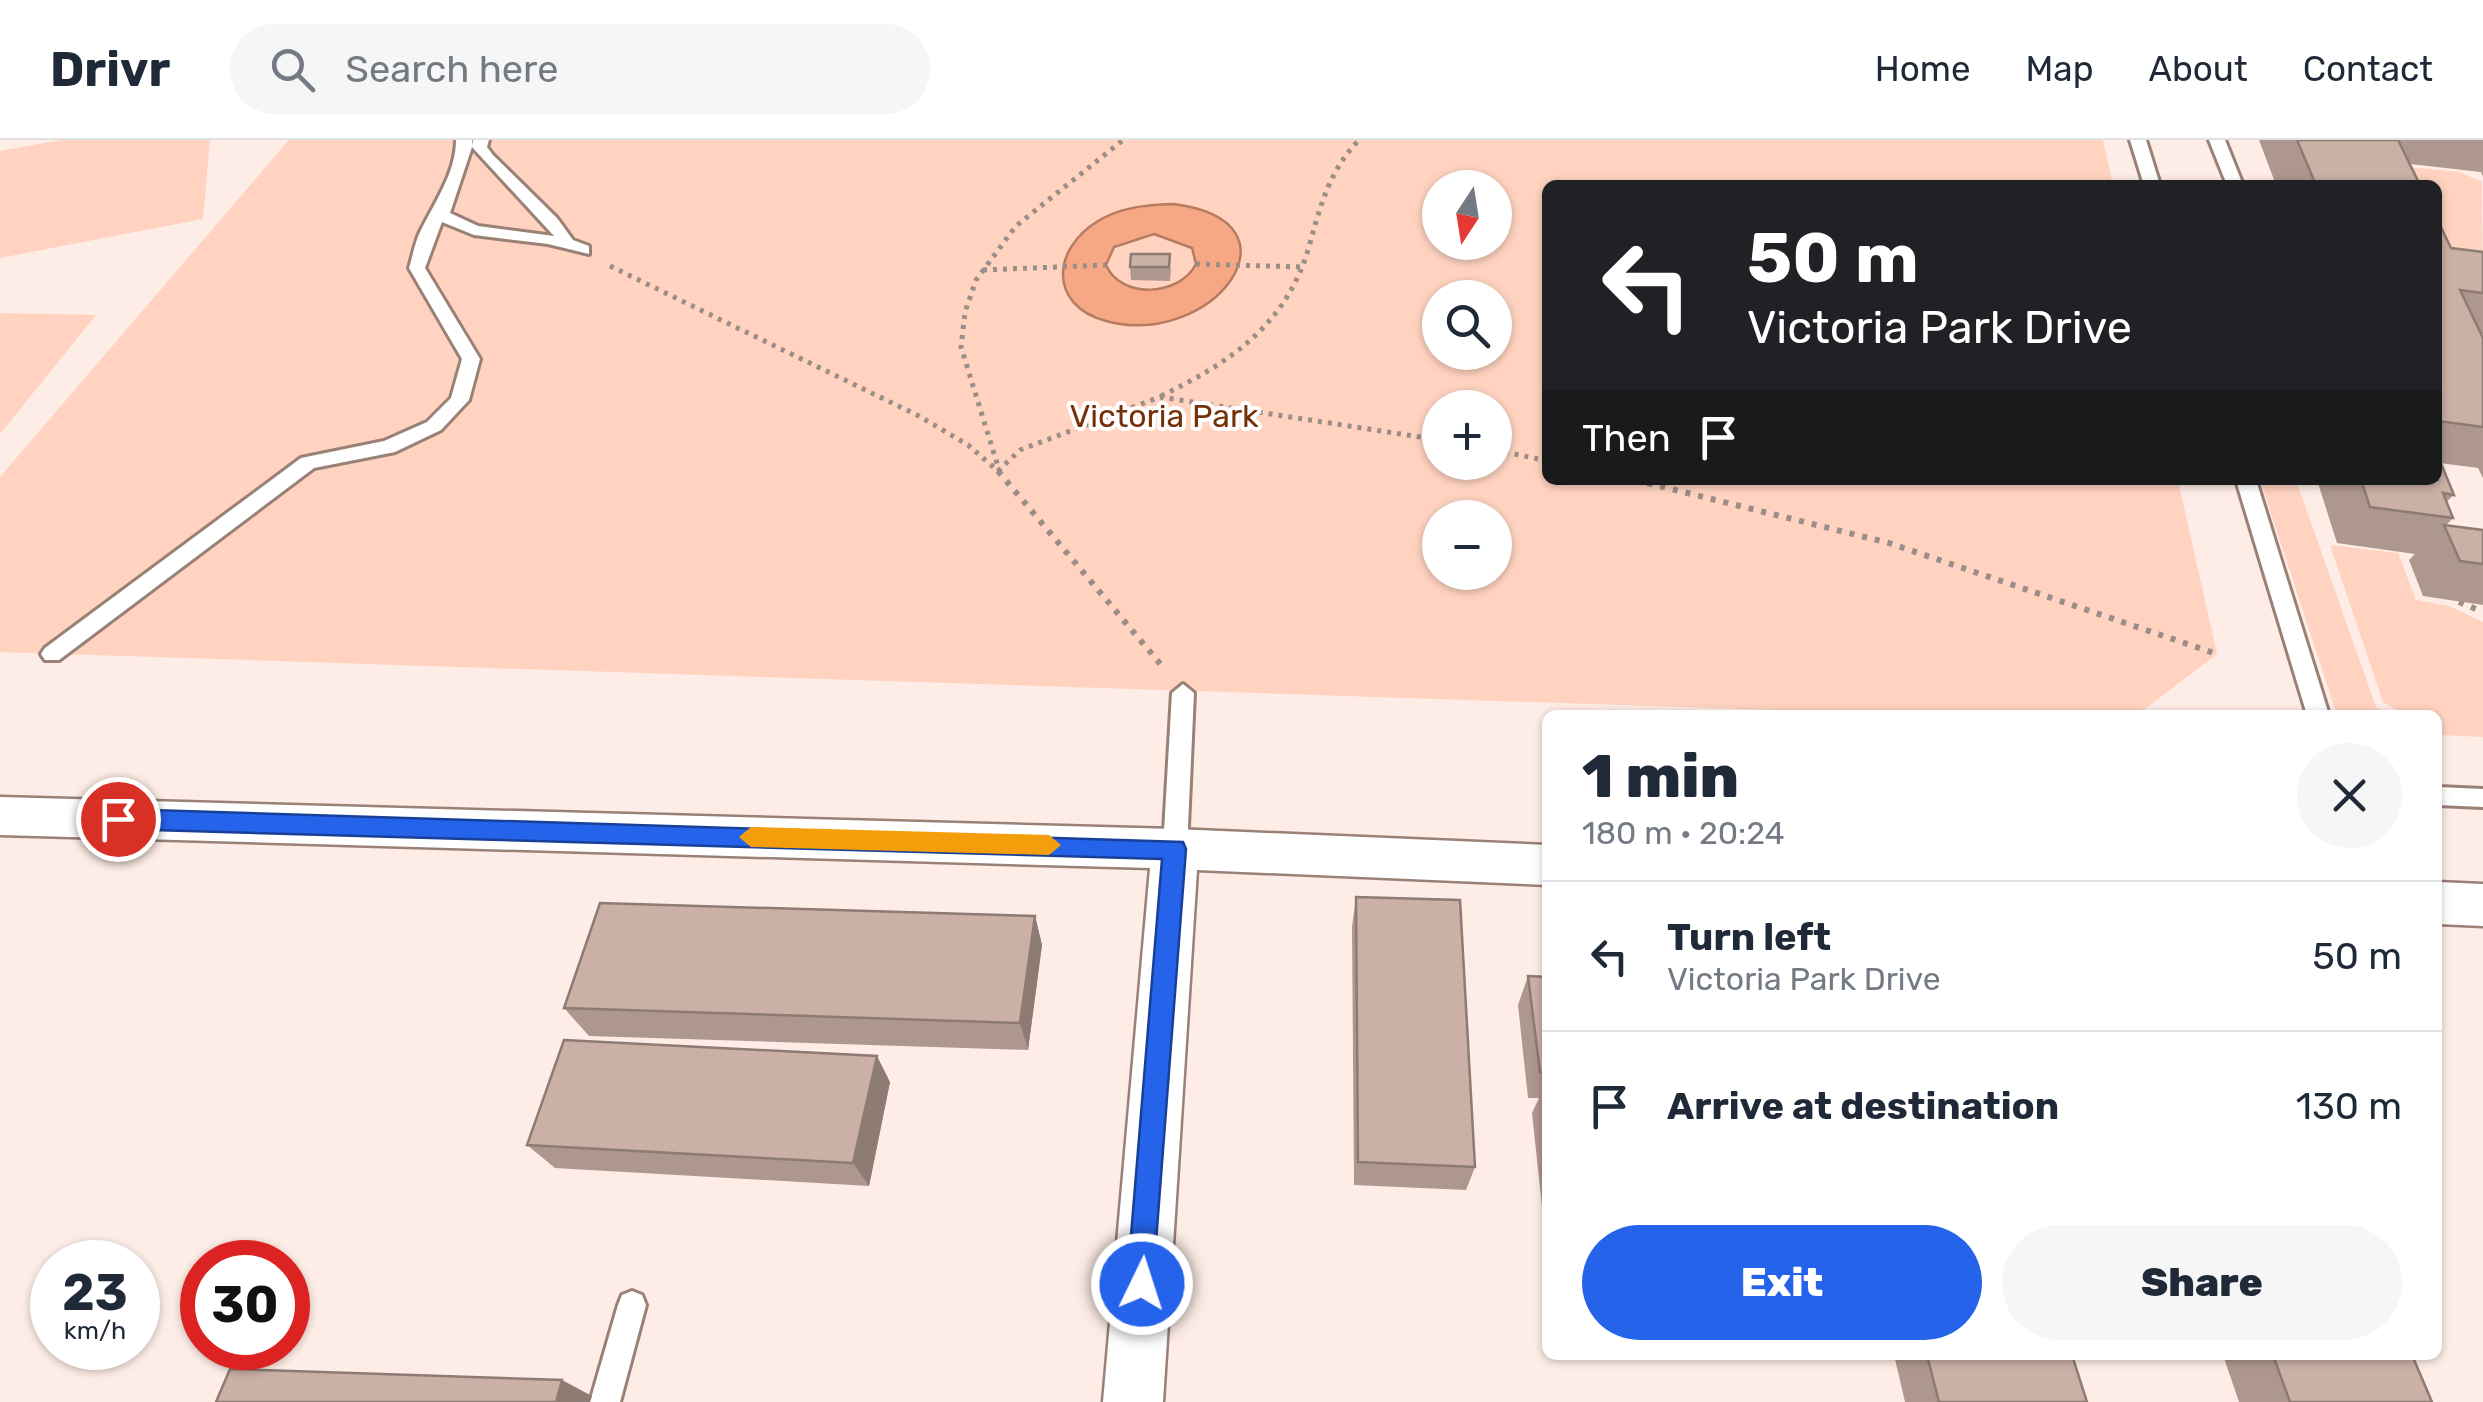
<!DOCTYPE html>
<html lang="en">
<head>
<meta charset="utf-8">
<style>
  :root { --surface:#fff; --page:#f6f6f7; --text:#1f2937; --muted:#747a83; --line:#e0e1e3; --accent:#2563eb }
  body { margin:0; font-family:Rubik,sans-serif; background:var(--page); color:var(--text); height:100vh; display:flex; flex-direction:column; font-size:38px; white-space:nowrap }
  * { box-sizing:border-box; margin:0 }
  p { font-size:32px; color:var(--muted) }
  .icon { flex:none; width:55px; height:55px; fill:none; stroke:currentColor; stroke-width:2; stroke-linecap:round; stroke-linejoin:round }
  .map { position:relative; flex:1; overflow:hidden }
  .panel { position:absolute; left:1542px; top:570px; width:900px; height:650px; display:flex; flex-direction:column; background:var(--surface); border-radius:15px; box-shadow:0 2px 8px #0004 }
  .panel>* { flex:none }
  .banner { position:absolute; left:1542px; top:40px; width:900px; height:305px; border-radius:15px; box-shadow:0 2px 8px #0004; background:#202124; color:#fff; overflow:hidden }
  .needle { width:65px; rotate:192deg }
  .controls { position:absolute; left:1422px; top:30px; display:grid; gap:20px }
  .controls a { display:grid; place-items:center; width:90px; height:90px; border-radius:50%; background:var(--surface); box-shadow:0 2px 8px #0004; font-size:50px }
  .speed { position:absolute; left:30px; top:1100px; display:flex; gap:20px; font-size:50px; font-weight:700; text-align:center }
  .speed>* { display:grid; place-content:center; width:130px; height:130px; border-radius:50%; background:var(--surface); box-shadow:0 2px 8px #0004; line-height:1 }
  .speed small { font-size:25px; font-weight:400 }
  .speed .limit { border:15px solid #d22; background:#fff; color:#111 }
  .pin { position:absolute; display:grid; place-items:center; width:85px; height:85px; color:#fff; margin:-42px; border:5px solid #fff; border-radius:50%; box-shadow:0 2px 10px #0007 }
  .me { position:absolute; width:110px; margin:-55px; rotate:4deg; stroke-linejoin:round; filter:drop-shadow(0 0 8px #0008) }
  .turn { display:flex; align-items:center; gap:35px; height:210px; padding:0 40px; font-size:45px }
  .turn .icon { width:130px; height:130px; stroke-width:2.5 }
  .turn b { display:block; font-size:70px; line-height:85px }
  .then { display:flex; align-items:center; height:95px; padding:0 40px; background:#0003; gap:20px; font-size:38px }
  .round { display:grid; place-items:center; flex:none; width:105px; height:105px; border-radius:52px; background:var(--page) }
  .summary { display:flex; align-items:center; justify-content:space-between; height:170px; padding:0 40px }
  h1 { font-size:60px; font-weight:800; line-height:75px }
  .action { display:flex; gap:20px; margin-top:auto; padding:20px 40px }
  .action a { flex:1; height:115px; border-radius:60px; background:var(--accent); color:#fff; font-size:40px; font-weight:800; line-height:115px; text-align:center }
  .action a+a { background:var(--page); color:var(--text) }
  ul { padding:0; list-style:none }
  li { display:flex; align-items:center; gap:30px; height:150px; padding:0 40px; border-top:2px solid var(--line) }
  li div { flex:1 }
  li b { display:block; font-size:38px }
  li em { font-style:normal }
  header { display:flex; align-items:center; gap:60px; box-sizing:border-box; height:140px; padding:0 50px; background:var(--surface); border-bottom:2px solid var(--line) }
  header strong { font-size:48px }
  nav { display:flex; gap:55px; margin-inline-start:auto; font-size:35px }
  .search { width:700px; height:90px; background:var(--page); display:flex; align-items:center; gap:25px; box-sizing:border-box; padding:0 35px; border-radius:55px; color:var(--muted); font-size:38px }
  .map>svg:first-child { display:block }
  .green { fill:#ffd3c0; fill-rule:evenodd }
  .water { fill:#f6a884; stroke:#b67c62; stroke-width:2.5; fill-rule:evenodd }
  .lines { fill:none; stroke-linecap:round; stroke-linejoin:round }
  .lane-casing { stroke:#998176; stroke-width:6 }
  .street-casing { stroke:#998176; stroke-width:5 }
  .path-far1 { stroke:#9b8d88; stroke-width:5; stroke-dasharray:4 6; stroke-linecap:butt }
  .path { stroke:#9b8d88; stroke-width:6; stroke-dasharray:5 8; stroke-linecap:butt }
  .lane { fill:#fff; fill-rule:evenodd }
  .street { fill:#fff; fill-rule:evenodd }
  .wall { fill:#ae978e }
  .shaded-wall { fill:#8d7b74 }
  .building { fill:#cab0a5; stroke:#8d7b74; stroke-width:2.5 }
  .route { fill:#2563eb; stroke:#184099; stroke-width:2.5 }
  .slow { fill:#f59e0b }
  .labels { text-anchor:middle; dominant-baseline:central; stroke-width:8; stroke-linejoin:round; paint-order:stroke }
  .park-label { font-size:32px; fill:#743007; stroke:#fff }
</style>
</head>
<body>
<header>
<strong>Drivr</strong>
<div class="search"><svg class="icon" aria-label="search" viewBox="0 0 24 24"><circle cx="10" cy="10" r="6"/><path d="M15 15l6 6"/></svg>Search here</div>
<nav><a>Home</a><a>Map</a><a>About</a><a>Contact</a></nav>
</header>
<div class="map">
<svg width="2483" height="1262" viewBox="0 0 2483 1262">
  <rect width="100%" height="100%" fill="#feede6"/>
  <g class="green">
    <path d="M62,0H210L203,79L0,118V11Z"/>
    <path d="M289,0H2103L2113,45H1548V340H2178L2217,514L2137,575H1927L0,512V337ZM1440,48H1495V102H1440ZM1440,158H1495V212H1440ZM1440,268H1495V322H1440ZM1440,378H1495V432H1440Z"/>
    <path d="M2391,25L2460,32L2482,42L2483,138L2438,130V45H2383Z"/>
    <path d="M0,173L96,175L0,294Z"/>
    <path d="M2260,340H2296L2376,567L2389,575H2337Z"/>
    <path d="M2330,405L2398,413L2416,460L2449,466L2483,482V597L2440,595L2438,575H2405L2383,562Z"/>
  </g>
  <path class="water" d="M1173,64C1311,81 1212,210 1106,181C1048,165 1052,109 1098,81C1121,67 1146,65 1173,64ZM1154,94L1192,108L1196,124C1180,156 1121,160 1106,125L1114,107Z"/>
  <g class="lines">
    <defs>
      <g id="lane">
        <path d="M456,0H472V6L473,0H489L487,7L493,15L557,78L573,100L589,106V114L548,104L474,95L442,82L425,128L480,219L469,260L441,290L395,312L314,328L59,520H45L41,514L45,508L301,318L384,301L427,282L451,258L462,219L409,128C413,115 415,101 421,90C435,62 456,32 456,0ZM472,7L554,96L478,86L450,73Z"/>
        <path d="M2130,0H2146L2160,45H2144Z"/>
        <path d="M2209,0H2225L2243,45H2227Z"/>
        <path d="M2236,340H2256L2329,575H2307Z"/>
        <path d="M1183,544L1194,553L1187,709L1183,716L1175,719L1167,716L1163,709L1172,553Z"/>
        <path d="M2438,647L2483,649V667L2438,665Z"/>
        <path d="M632,1151L642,1155L646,1165L620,1262H590L618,1165L622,1155Z"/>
      </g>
      <g id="street">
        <path d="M0,657L1175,689L1548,705V745L1197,730L1163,1262H1103L1150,728L0,695Z"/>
        <path d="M2438,742L2483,744V786L2438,784Z"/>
      </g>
    </defs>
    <use href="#lane" class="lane-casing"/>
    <use href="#street" class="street-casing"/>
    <g class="path-far1">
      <path d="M1196,124L1303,127"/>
      <path d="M610,126L919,276L968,305L998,331L1020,310L1160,257L1440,300"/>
      <path d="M983,130L1106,125"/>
      <path d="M1161,256C1229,223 1285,186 1308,110C1320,68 1328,32 1359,0"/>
      <path d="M1495,310L1548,321"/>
      <path d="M1000,333L961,207L965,172L976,140L1016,86L1123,0"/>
    </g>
    <g class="path">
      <path d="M998,331L1162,526"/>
      <path d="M1635,340L1889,403L2217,514"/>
      <path d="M2459,462L2483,472"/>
    </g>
    <use href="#lane" class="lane"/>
    <use href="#street" class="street"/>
  </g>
  <g class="wall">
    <path d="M2259,0H2483V37L2481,32L2410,24L2420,45H2276Z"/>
    <path d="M2438,81L2451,108L2483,112V194H2481L2483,198V338L2478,328L2440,323L2454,355L2446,362L2453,378L2446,385L2483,390V465L2423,456L2409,420L2415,414L2337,403L2317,340H2438Z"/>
    <path d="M1130,127L1171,128L1170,141L1131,140Z"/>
    <path d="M1356,757L1475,1027L1466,1050L1354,1045L1352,787Z"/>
    <path d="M1035,776L1042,805L1028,910L589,896L564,868Z"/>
    <path d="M1528,836L1548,837V1085H1544L1532,973L1539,958H1528L1518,865Z"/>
    <path d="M890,942L869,1046L555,1028L527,1005Z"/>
    <path d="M1894,1215H2072L2087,1262H1905Z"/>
    <path d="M2223,1215H2412L2432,1262H2239Z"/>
  </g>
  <g class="shaded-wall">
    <path d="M1035,776L1042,805L1028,910L1020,883Z"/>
    <path d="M877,916L890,942L869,1046L853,1023Z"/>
    <path d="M562,1240L592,1256L590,1262H556Z"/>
  </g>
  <g class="building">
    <path d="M2297,0H2398L2420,45H2316Z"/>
    <path d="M2438,81L2451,108L2483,112V153L2460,150L2483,198V287L2438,281Z"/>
    <path d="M1131,114H1170L1169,127H1130Z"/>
    <path d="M2438,316L2454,355L2443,353L2453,378L2370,367L2361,340H2438Z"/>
    <path d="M2444,385L2483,390V424L2460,421Z"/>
    <path d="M1356,757L1460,760L1475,1027L1358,1022Z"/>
    <path d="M600,763L1035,776L1020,883L564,868Z"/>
    <path d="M1528,836L1548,837V932H1540Z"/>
    <path d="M564,900L877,916L853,1023L527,1005Z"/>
    <path d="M1544,948H1548V981Z"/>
    <path d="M1927,1215H2072L2087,1262H1939Z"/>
    <path d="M2273,1215H2412L2432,1262H2290Z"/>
    <path d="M230,1229L562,1240L556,1262H216Z"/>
  </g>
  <path class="route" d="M118,669L1183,702L1186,709L1152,1154L1142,1159L1131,1154L1127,1144L1162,719L118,689L106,679Z"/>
  <path class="slow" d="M751,687L1049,695L1061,705L1049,715L751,707L739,697Z"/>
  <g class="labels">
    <g class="park-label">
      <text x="1164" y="276">Victoria Park</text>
    </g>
  </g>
</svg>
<div class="controls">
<a><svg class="needle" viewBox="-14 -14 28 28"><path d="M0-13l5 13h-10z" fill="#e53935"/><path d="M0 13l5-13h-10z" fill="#747a83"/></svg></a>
<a><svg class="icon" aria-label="search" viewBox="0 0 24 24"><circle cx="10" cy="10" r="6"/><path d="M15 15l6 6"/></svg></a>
<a>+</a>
<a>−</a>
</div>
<div class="speed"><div>23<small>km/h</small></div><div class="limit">30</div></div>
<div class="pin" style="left:118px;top:679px;background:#d93025"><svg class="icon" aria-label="arrive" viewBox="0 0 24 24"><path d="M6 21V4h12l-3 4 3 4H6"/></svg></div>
<svg class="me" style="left:1142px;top:1144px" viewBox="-20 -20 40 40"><circle r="17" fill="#2563eb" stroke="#fff" stroke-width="3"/><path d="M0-11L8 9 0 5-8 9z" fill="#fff"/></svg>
<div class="banner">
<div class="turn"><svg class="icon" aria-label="left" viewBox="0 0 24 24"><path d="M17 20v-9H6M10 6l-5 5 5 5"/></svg><div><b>50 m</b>Victoria Park Drive</div></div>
<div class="then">Then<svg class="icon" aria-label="arrive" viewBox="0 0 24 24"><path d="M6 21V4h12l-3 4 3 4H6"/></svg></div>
</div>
<section class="panel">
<div class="summary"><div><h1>1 min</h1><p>180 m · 20:24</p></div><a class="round"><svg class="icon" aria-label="close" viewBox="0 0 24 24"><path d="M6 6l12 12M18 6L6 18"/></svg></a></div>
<ul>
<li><svg class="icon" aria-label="left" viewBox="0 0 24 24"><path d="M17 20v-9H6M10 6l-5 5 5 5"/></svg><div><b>Turn left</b><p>Victoria Park Drive</p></div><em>50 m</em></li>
<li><svg class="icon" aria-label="arrive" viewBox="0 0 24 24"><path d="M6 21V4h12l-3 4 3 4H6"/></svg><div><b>Arrive at destination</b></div><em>130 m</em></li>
</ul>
<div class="action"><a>Exit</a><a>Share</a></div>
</section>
</div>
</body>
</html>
